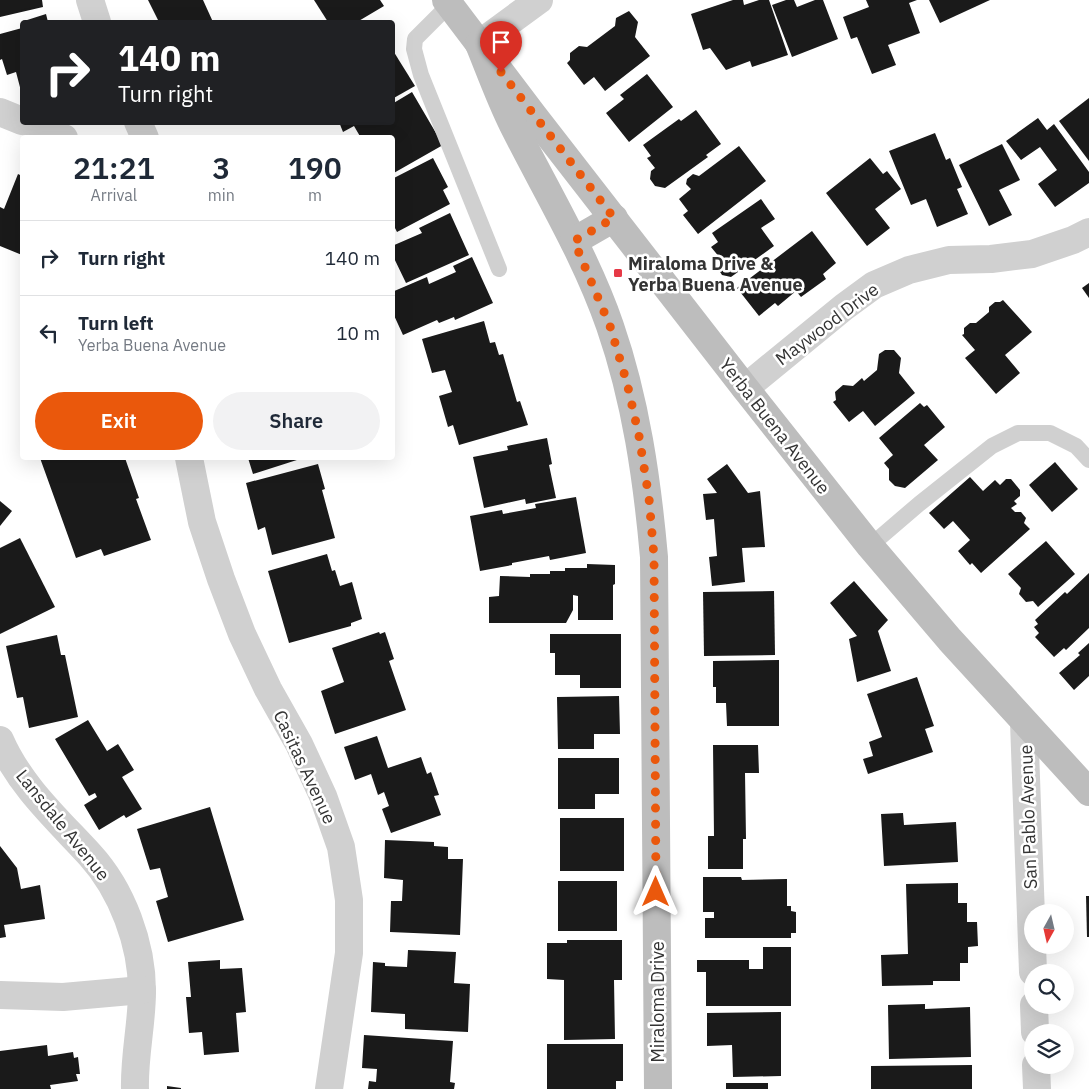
<!DOCTYPE html>
<html lang="en">
<head>
<meta charset="utf-8">
<style>
  :root { --surface:#fff; --page:#f2f2f3; --text:#1f2937; --muted:#747a83; --line:#e0e1e3; --accent:#ea580c }
  body { margin:0; font-family:"IBM Plex Sans",sans-serif; background:var(--page); color:var(--text); height:100vh; display:flex; flex-direction:column; font-size:19px; white-space:nowrap }
  * { box-sizing:border-box; margin:0 }
  p { font-size:16px; color:var(--muted) }
  .icon { flex:none; width:28px; height:28px; fill:none; stroke:currentColor; stroke-width:2; stroke-linecap:round; stroke-linejoin:round }
  .map { position:relative; flex:1; overflow:hidden }
  .panel { position:absolute; left:20px; top:135px; width:375px; height:325px; display:flex; flex-direction:column; background:var(--surface); border-radius:5px; box-shadow:0 5px 20px #0002 }
  .panel>* { flex:none }
  .hud { position:absolute; left:20px; top:20px; width:375px; height:105px; border-radius:5px; box-shadow:0 5px 20px #0002; background:#202124; color:#fff; overflow:hidden }
  .needle { width:32px; rotate:188deg }
  .fabs { position:absolute; left:1024px; top:904px; display:grid; gap:10px }
  .fabs a { display:grid; place-items:center; width:50px; height:50px; border-radius:50%; background:var(--surface); box-shadow:0 5px 20px #0002; font-size:25px }
  .pin { position:absolute; display:grid; place-items:center; width:42px; height:42px; color:#fff; margin:-51px -21px; border-radius:50% 50% 50% 0; rotate:-45deg; box-shadow:0 0 5px #0007 }
  .pin .icon { rotate:45deg }
  .me { position:absolute; width:55px; margin:-28px; rotate:0deg; stroke-linejoin:round; filter:drop-shadow(0 0 4px #0008) }
  .turn { display:flex; align-items:center; gap:18px; height:105px; padding:0 15px; font-size:22px }
  .turn .icon { width:65px; height:65px; stroke-width:2.5 }
  .turn b { display:block; font-size:35px; line-height:42px }
  .eta { display:flex; justify-content:space-evenly; align-items:center; height:85px; text-align:center }
  .eta b { font-size:30px; font-weight:600; line-height:35px }
  .action { display:flex; gap:10px; margin-top:auto; padding:10px 15px }
  .action a { flex:1; height:58px; border-radius:30px; background:var(--accent); color:#fff; font-size:20px; font-weight:600; line-height:58px; text-align:center }
  .action a+a { background:var(--page); color:var(--text) }
  ul { padding:0; list-style:none }
  li { display:flex; align-items:center; gap:15px; height:75px; padding:0 15px; border-top:1px solid var(--line) }
  li div { flex:1 }
  li b { display:block; font-size:19px }
  li em { font-style:normal }
  .map>svg:first-child { display:block }
  .building { fill:#1a1a1a }
  .lines { fill:none; stroke-linecap:round; stroke-linejoin:round }
  .lane { stroke:#d0d0d0; stroke-width:16 }
  .street { stroke:#d0d0d0; stroke-width:28 }
  .secondary { stroke:#bdbdbd; stroke-width:28 }
  .route { stroke:#ea580c; stroke-width:9; stroke-dasharray:0 16.2 }
  .poi-dot { fill:#e63946; stroke:#fff; stroke-width:2 }
  .labels { text-anchor:middle; dominant-baseline:central; stroke-width:5; stroke-linejoin:round; paint-order:stroke }
  .poi-label { font-size:18px; font-weight:bold; fill:#333; stroke:#fff; text-anchor:start }
  .street-label { font-size:18px; fill:#333; stroke:#fff }
</style>
</head>
<body>
<div class="map">
<svg width="1089" height="1089" viewBox="0 0 1089 1089">
  <rect width="100%" height="100%" fill="#fff"/>
  <g class="building">
    <path d="M0,0H42L43,7L0,17Z"/>
    <path d="M148,0H203L213,22H159Z"/>
    <path d="M314,0H380L384,6L357,22H328Z"/>
    <path d="M733,0H743L744,5L759,0H769L788,55L752,67L750,61L726,70L710,48L703,50L691,14Z"/>
    <path d="M786,0H794L797,7L815,0H823L838,39L792,57L772,5Z"/>
    <path d="M866,0H917L909,3L920,33L888,45L896,65L872,74L857,37L851,39L843,17L869,7Z"/>
    <path d="M929,0H990L940,23Z"/>
    <path d="M629,11L638,22L635,37L650,56L605,91L594,77L584,85L567,63L570,60V53L579,46L587,47L615,26L616,18Z"/>
    <path d="M46,14L48,22H25L24,21Z"/>
    <path d="M22,28V91H21L16,72L7,75L2,59L0,60V34Z"/>
    <path d="M392,49L415,86L392,99Z"/>
    <path d="M647,74L673,107L629,142L606,113L624,99L620,95Z"/>
    <path d="M412,92L443,145L392,174V138H361L354,126L343,132L339,122H392V104Z"/>
    <path d="M1089,98V161L1059,121Z"/>
    <path d="M696,110L721,144L706,155L708,157L665,188L655,186L650,179L651,171L655,168L647,158L651,156L643,145L679,119L681,121Z"/>
    <path d="M1038,118L1047,130L1054,124L1089,172V183L1055,207L1038,184L1057,170L1040,147L1021,160L1006,141Z"/>
    <path d="M935,133L946,160L950,158L962,187L957,189L968,214L937,227L926,199L911,205L889,151Z"/>
    <path d="M1002,144L1020,180L999,190L1012,215L989,226L959,165Z"/>
    <path d="M739,146L766,181L698,234L683,215L688,211L679,199L691,189L686,184L687,179L693,174L699,176Z"/>
    <path d="M433,158L448,187L443,190L450,204L397,232L392,222V179Z"/>
    <path d="M870,158L883,174L887,171L901,189L875,209L890,228L867,246L826,193Z"/>
    <path d="M18,174L22,176V255L0,246V207L4,209Z"/>
    <path d="M761,199L775,219L761,228L774,246L731,277L722,275L717,267L720,258L711,247L718,242L712,233Z"/>
    <path d="M450,213L469,255L406,283L392,254V246L422,233L419,228Z"/>
    <path d="M812,231L836,263L823,274L826,279L801,297L796,291L778,306L775,303L759,316L737,288Z"/>
    <path d="M472,257L493,303L455,320L454,317L439,323L437,320L403,335L392,311V292L427,277L429,284L456,272L453,266Z"/>
    <path d="M1089,283V298L1082,288Z"/>
    <path d="M1003,300L1032,332L1005,355L1020,373L996,394L965,358L975,350L962,335L964,334V328L970,323H976L989,312V307L995,302H1000Z"/>
    <path d="M484,321L490,343L495,342L499,355L503,354L517,402L520,401L528,425L459,445L453,425L448,427L439,396L452,392L445,370L432,373L422,339Z"/>
    <path d="M885,350H894L901,358L899,373L915,393L875,426L863,411L849,422L833,402L836,400L835,392L843,385L853,386L862,378L864,381L877,370L879,354Z"/>
    <path d="M920,403L924,407L927,405L945,427L924,445L938,460L905,488L895,486L889,480V469L884,463L893,455L879,438Z"/>
    <path d="M547,438L552,464L549,465L556,498L526,504L525,499L484,508L473,457L508,450L507,446Z"/>
    <path d="M40,458H125L139,498L136,499L151,540L104,556L101,549L76,558Z"/>
    <path d="M248,458H300V459L253,474Z"/>
    <path d="M1055,462L1078,489L1052,512L1029,485Z"/>
    <path d="M318,464L325,489L322,490L335,538L272,555L265,527L258,530L246,483Z"/>
    <path d="M727,464L748,493L760,491L765,547L742,548L745,582L712,586L709,557L717,556L714,519L706,520L703,494L717,493L707,479Z"/>
    <path d="M970,477L983,491L995,480L1000,485L1006,479H1011L1020,490V496L1014,501L1017,504L1011,508L1015,512H1021L1026,518L1024,523L1030,529L981,573L972,563L970,565L958,551L970,540L953,521L944,529L929,513Z"/>
    <path d="M576,497L586,553L550,560L549,556L512,563V565L480,571L470,516L502,510L503,514L536,508L535,504Z"/>
    <path d="M0,501L12,511L0,526Z"/>
    <path d="M20,538L55,607L0,634V548Z"/>
    <path d="M1046,541L1075,574L1038,607L1033,601L1026,602L1019,594L1021,588L1008,574Z"/>
    <path d="M327,554L332,571L335,570L340,586L352,582L362,619L351,623V626L289,643L268,571Z"/>
    <path d="M587,564L615,565V584L613,585V620H578V596L573,595V610L566,623H489V597L499,596L500,576L530,577V574H550V571H565V568H587Z"/>
    <path d="M1089,573V628L1066,650L1064,648L1054,657L1035,637L1039,633L1034,627L1038,624L1035,620L1065,592L1067,594Z"/>
    <path d="M854,581L888,620L878,631L891,671L857,682L849,639L857,636L830,603Z"/>
    <path d="M774,591L775,655L704,656L703,592Z"/>
    <path d="M379,632L380,634L385,632L394,659L389,661L406,710L335,734L321,691L344,682L332,648Z"/>
    <path d="M550,634H621V688H580V675H555V653H550Z"/>
    <path d="M57,635L61,655H65L78,717L29,728L23,697L17,698L6,646Z"/>
    <path d="M1089,643V676L1074,690L1059,673L1080,655L1078,653Z"/>
    <path d="M779,660V726H727L726,703H716V687H713V661Z"/>
    <path d="M917,677L934,726L925,729L933,752L868,774L863,759L873,756L869,742L882,737L867,694Z"/>
    <path d="M619,696L620,734H594V749H558L557,697Z"/>
    <path d="M88,720L107,751L118,744L134,770L122,777L142,809L126,818L124,815L99,830L84,805L97,797L95,793L89,796L55,739Z"/>
    <path d="M377,736L388,768L421,757L427,774L431,772L439,795L434,796L441,815L391,833L382,809L389,806L384,792L378,795L371,774L355,780L344,747Z"/>
    <path d="M713,745H758L759,773H745L746,839H743V869H708V836H714Z"/>
    <path d="M558,758H619V794H595V809H558Z"/>
    <path d="M210,807L244,920L168,942L156,901L168,897L160,868L150,870L137,829Z"/>
    <path d="M903,813L904,825L956,822L958,862L884,866L881,814Z"/>
    <rect x="560" y="818" width="64" height="53"/>
    <path d="M385,840L434,842V846L448,847V859H463L460,935L390,932L391,901H402L403,880L384,878Z"/>
    <path d="M0,846L17,868L21,889L40,885L45,919L4,925L6,937L0,938Z"/>
    <path d="M703,877H741L742,880L787,879V906H791V911L796,912V933H791V938H705V918H714V912H703Z"/>
    <rect x="558" y="881" width="59" height="50"/>
    <path d="M958,883V903H967V922H977L978,946L968,947V963H960V981H933V985L882,986L881,955L908,954L906,884Z"/>
    <path d="M1086,896H1089V937H1087Z"/>
    <path d="M567,940H622V980H614L615,1039L564,1040V980L547,979V943H567Z"/>
    <path d="M763,947H791V1006H706V972H697V960H749V969H763Z"/>
    <path d="M408,950L456,952L454,983L470,984L468,1032L405,1029V1014L371,1012L373,962L385,963V966L407,967Z"/>
    <path d="M220,960V969L242,968L246,1012L236,1013L239,1052L204,1055L202,1032L189,1033L186,997H191L188,962Z"/>
    <path d="M925,1004V1009L970,1007L971,1057L889,1059L888,1005Z"/>
    <path d="M781,1012V1076L733,1077L732,1045L707,1046V1013Z"/>
    <path d="M364,1035L453,1041L450,1082L455,1083L454,1089H368L369,1081L376,1082L377,1069L362,1068Z"/>
    <path d="M547,1044H623V1081H616V1089H547Z"/>
    <path d="M47,1045L48,1056L73,1052L74,1058L78,1057L80,1074H76L78,1081L50,1085L51,1089H0V1051Z"/>
    <path d="M972,1065V1089H871V1066Z"/>
    <rect x="726" y="1083" width="42" height="6"/>
    <path d="M167,1086L181,1088V1089H167Z"/>
  </g>
  <g class="lines">
    <g class="lane">
      <path d="M449,5L415,39L414,49L421,75L499,269"/>
      <path d="M870,546L919,504L992,446L1018,433H1050L1076,446L1089,460"/>
    </g>
    <g class="street">
      <path d="M90,0L97,22"/>
      <path d="M479,44L539,0"/>
      <path d="M0,112L22,121"/>
      <path d="M27,122L64,138"/>
      <path d="M138,122L145,138"/>
      <path d="M745,388L844,307L874,285L909,270L949,260L991,259L1032,254L1073,240L1089,232"/>
      <path d="M189,458L202,522L221,579L242,634L268,689L299,744L323,796L341,847L349,900V953L329,1089"/>
      <path d="M1024,722L1033,972"/>
      <path d="M0,740C20,786 57,819 90,855C122,890 142,944 142,991C142,1024 134,1056 135,1089"/>
      <path d="M0,995L63,997L142,990"/>
      <path d="M1034,1005L1035,1032"/>
      <path d="M1036,1065L1037,1089"/>
    </g>
    <g class="secondary">
      <path d="M446,0L533,115L745,388L870,546L950,640L1089,792"/>
      <path d="M479,44C490,71 500,99 513,125C546,191 586,256 610,326C636,401 647,479 654,557L658,1089"/>
      <path d="M574,241L614,218"/>
    </g>
  </g>
  <g class="lines">
    <path class="route" d="M501,72L614,218L574,241L610,326L627,383L639,436L649,498L654,557L656,892"/>
  </g>
  <rect class="poi-dot" x="613" y="268" width="10" height="10" rx="2.5"/>
  <g class="labels">
    <g class="poi-label">
      <text x="628" y="263">Miraloma Drive &amp;<tspan x="628" dy="21">Yerba Buena Avenue</tspan></text>
    </g>
    <g class="street-label">
      <text transform="translate(827 324) rotate(-37)">Maywood Drive</text>
      <text transform="translate(775 426) rotate(52)">Yerba Buena Avenue</text>
      <text transform="translate(305 767) rotate(65)">Casitas Avenue</text>
      <text transform="translate(1028 817) rotate(-92)">San Pablo Avenue</text>
      <text transform="translate(63 825) rotate(51)">Lansdale Avenue</text>
      <text transform="translate(657 1002) rotate(-90)">Miraloma Drive</text>
    </g>
  </g>
</svg>
<div class="fabs">
<a><svg class="needle" viewBox="-14 -14 28 28"><path d="M0-13l5 13h-10z" fill="#e53935"/><path d="M0 13l5-13h-10z" fill="#747a83"/></svg></a>
<a><svg class="icon" aria-label="search" viewBox="0 0 24 24"><circle cx="10" cy="10" r="6"/><path d="M15 15l6 6"/></svg></a>
<a><svg class="icon" aria-label="layers" viewBox="0 0 24 24"><path d="M12 4l9 5-9 5-9-5zM3 14l9 5 9-5"/></svg></a>
</div>
<div class="pin" style="left:501px;top:72px;background:#d93025"><svg class="icon" aria-label="arrive" viewBox="0 0 24 24"><path d="M6 21V4h12l-3 4 3 4H6"/></svg></div>
<svg class="me" style="left:656px;top:892px" viewBox="-20 -20 40 40"><path d="M0-17L14 15 0 8-14 15z" fill="#ea580c" stroke="#fff" stroke-width="4"/></svg>
<div class="hud">
<div class="turn"><svg class="icon" aria-label="right" viewBox="0 0 24 24"><path d="M7 20v-9h11M14 6l5 5-5 5"/></svg><div><b>140 m</b>Turn right</div></div>
</div>
<section class="panel">
<div class="eta">
<div><b>21:21</b><p>Arrival</p></div>
<div><b>3</b><p>min</p></div>
<div><b>190</b><p>m</p></div>
</div>
<ul>
<li><svg class="icon" aria-label="right" viewBox="0 0 24 24"><path d="M7 20v-9h11M14 6l5 5-5 5"/></svg><div><b>Turn right</b></div><em>140 m</em></li>
<li><svg class="icon" aria-label="left" viewBox="0 0 24 24"><path d="M17 20v-9H6M10 6l-5 5 5 5"/></svg><div><b>Turn left</b><p>Yerba Buena Avenue</p></div><em>10 m</em></li>
</ul>
<div class="action"><a>Exit</a><a>Share</a></div>
</section>
</div>
</body>
</html>
